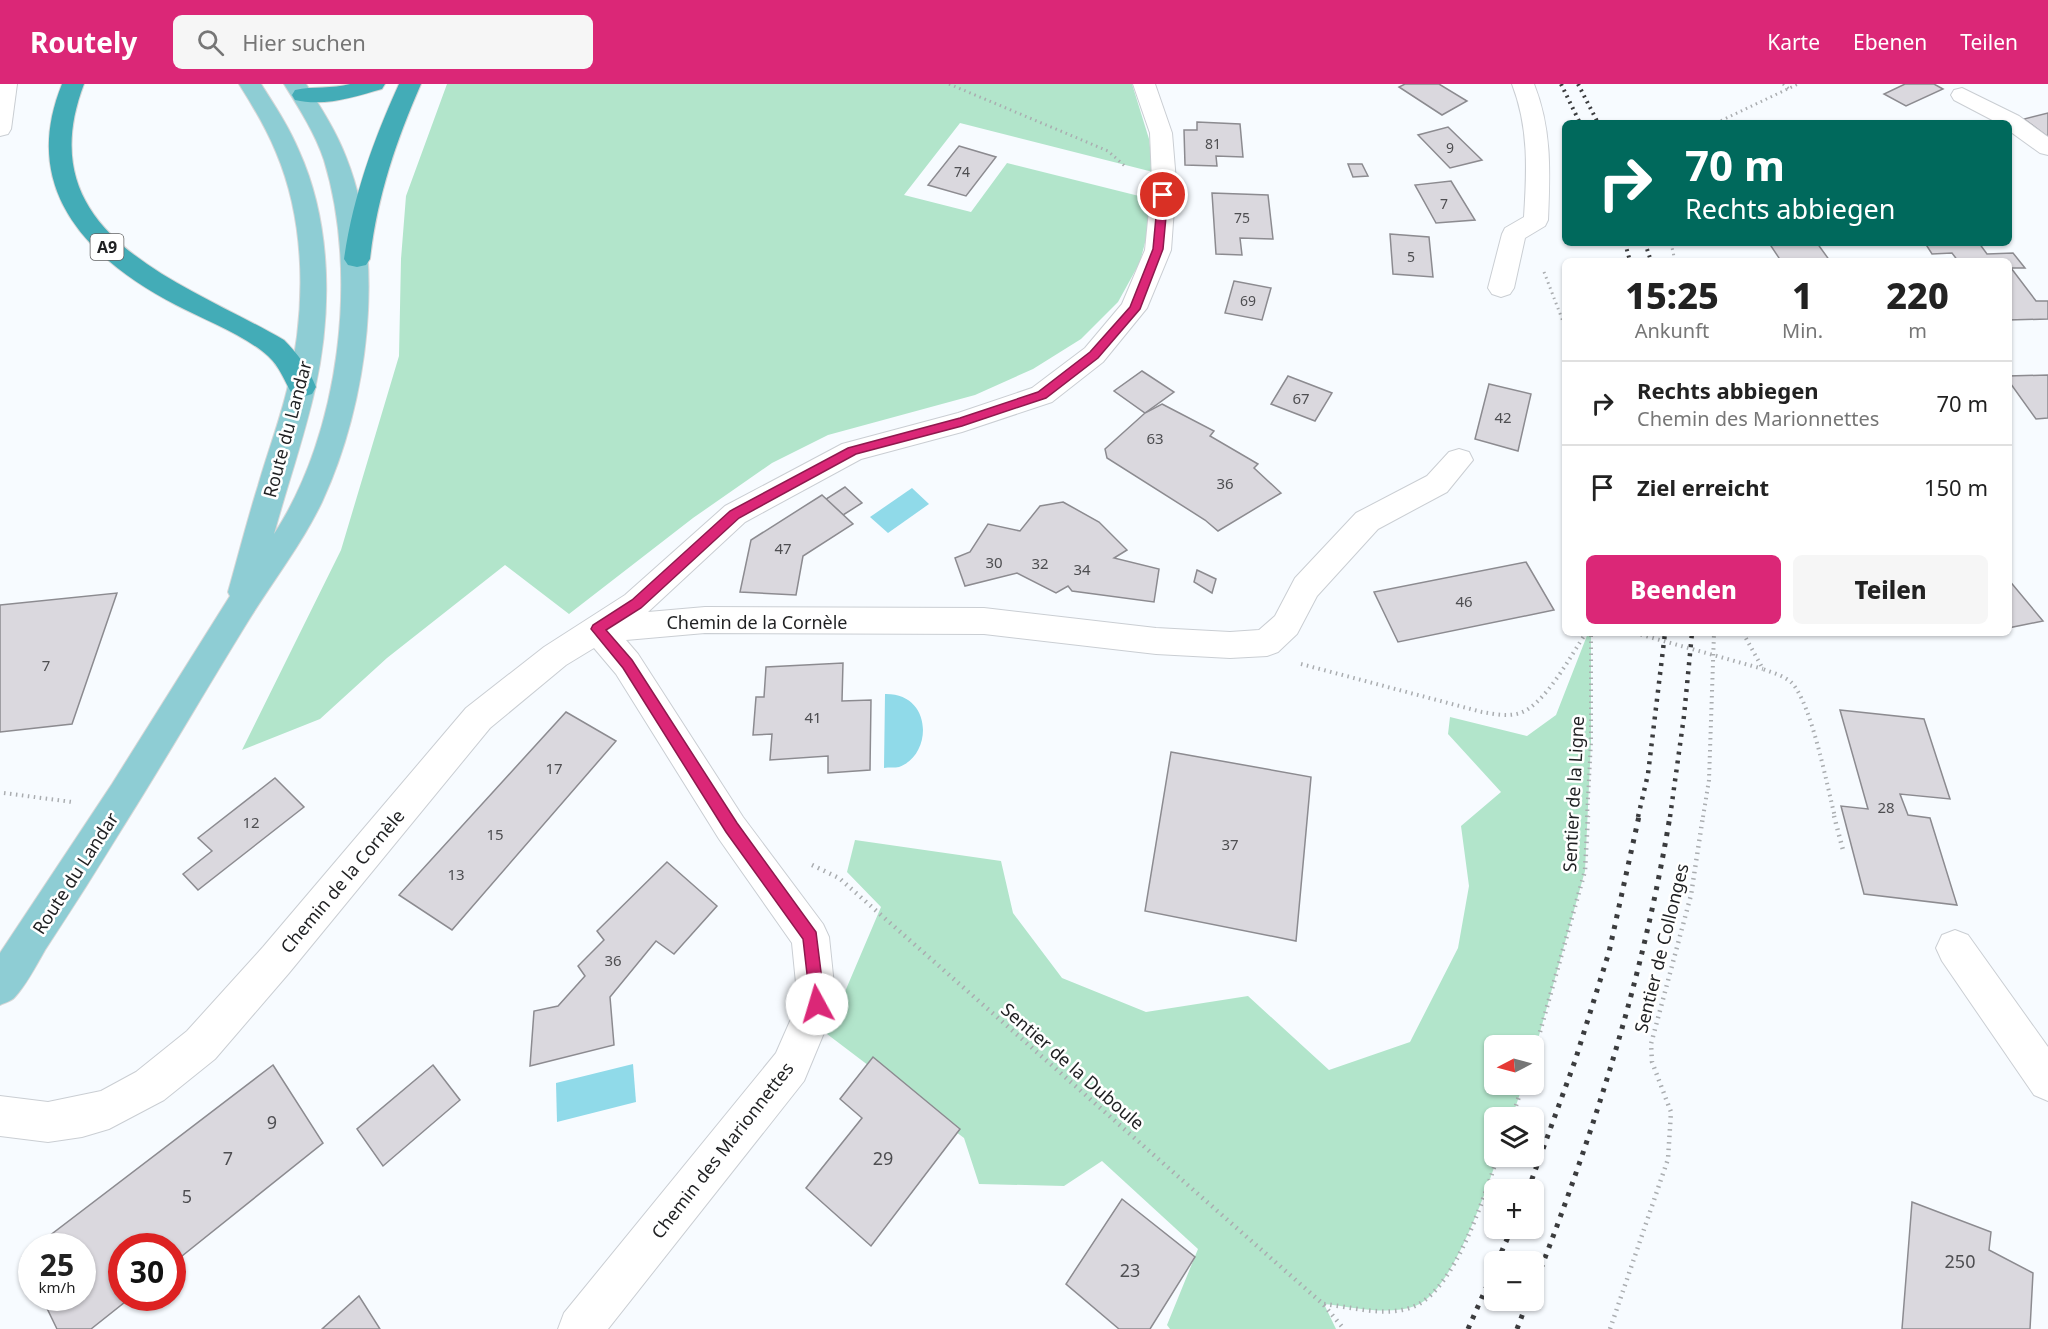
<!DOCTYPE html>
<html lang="de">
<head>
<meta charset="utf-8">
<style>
  :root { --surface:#fff; --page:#f6f6f6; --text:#222; --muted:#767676; --line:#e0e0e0; --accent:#db2777 }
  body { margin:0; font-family:"Noto Sans",sans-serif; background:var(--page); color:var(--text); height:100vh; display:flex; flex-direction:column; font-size:22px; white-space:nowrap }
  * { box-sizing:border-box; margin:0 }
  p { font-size:20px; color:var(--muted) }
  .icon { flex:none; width:33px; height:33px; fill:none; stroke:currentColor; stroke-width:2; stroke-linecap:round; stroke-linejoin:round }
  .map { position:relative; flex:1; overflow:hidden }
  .sheet { position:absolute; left:1562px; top:174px; width:450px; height:378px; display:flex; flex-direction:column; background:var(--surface); border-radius:9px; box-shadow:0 2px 4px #0004 }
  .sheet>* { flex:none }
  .top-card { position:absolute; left:1562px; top:36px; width:450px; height:126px; border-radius:9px; box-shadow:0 2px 4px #0004; background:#00695c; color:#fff; overflow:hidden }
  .needle { width:39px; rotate:264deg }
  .controls { position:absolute; left:1484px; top:951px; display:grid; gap:12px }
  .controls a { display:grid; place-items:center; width:60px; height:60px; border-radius:9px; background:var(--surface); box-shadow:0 2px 4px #0004; font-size:30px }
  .speed { position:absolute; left:18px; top:1149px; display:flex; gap:12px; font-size:30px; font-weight:700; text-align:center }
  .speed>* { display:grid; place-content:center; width:78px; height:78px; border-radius:50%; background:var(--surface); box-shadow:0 2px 4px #0004; line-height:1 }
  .speed small { font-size:15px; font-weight:400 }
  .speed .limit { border:9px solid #d22; background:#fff; color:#111 }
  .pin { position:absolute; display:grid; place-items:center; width:51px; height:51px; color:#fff; margin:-26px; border:3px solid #fff; border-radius:50%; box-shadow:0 2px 6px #0007 }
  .me { position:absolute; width:66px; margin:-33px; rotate:354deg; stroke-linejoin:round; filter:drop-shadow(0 0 4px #0008) }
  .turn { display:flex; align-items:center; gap:21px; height:126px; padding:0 24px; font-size:27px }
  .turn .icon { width:78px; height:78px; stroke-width:2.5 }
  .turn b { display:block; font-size:42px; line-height:51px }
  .eta { display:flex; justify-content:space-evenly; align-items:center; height:102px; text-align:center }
  .eta b { font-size:36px; font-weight:800; line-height:42px }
  .primary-button { display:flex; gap:12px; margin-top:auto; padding:12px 24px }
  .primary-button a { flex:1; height:69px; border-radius:9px; background:var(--accent); color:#fff; font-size:24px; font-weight:800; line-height:69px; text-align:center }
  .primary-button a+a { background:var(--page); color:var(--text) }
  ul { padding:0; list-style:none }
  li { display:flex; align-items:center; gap:18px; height:84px; padding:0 24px; border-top:2px solid var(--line) }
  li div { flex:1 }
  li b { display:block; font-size:22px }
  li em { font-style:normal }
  header { display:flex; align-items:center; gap:36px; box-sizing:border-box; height:84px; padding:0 30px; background:var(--accent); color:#fff }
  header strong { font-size:28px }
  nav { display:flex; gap:33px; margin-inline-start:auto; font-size:21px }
  .search { width:420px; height:54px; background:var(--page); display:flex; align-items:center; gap:15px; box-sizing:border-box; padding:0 21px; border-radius:9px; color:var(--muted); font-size:22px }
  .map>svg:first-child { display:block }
  .green { fill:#b2e5cb }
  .water { fill:#90dae9 }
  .building { fill:#dad8de; stroke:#8c8b90; stroke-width:1.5 }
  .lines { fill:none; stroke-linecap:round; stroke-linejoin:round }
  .minor-casing { stroke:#caced3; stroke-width:2 }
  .major-casing { stroke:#d7d7d7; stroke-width:2 }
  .highway-casing { stroke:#d7d7d7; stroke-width:2 }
  .path-far2 { stroke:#aaadb0; stroke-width:3; stroke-dasharray:1.5 4; stroke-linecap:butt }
  .path-far1 { stroke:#aaadb0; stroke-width:4; stroke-dasharray:1.5 4.5; stroke-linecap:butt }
  .path { stroke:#aaadb0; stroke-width:4.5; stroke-dasharray:1.5 5; stroke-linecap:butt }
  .minor { fill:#fff; fill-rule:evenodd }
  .major { fill:#8ecdd4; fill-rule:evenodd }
  .highway { fill:#43acb7; fill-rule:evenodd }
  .rail-far2 { stroke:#3b3c3e; stroke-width:4; stroke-dasharray:2 4.5; stroke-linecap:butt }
  .rail-far1 { stroke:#3b3c3e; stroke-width:4.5; stroke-dasharray:3 6; stroke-linecap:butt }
  .rail { stroke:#3b3c3e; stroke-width:5; stroke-dasharray:4 7; stroke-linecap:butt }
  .path-bridge { stroke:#aaadb0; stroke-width:4; stroke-dasharray:1.5 4.5; stroke-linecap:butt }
  .route { fill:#db2777; stroke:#8e194d; stroke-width:1.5 }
  .labels { text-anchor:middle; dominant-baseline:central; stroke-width:5; stroke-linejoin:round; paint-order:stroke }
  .far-number-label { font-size:14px; fill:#4e4e51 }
  .number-label { font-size:15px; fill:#4e4e51 }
  .shield { fill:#fff; stroke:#626364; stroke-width:1.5 }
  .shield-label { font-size:16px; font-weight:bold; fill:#1f2022 }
  .street-label { font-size:18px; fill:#1f2022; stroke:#fff }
  .near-number-label { font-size:18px; fill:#4e4e51 }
</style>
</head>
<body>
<header>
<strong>Routely</strong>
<div class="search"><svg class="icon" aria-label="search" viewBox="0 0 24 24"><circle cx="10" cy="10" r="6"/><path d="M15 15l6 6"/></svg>Hier suchen</div>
<nav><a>Karte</a><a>Ebenen</a><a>Teilen</a></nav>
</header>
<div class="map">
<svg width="2048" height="1245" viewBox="0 0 2048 1245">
  <rect width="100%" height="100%" fill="#f7fbff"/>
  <g class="green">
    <path d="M447,0H1132L1149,55L1153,88L960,39L904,111L971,128L1007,79L1151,115L1147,151L1140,178L1118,218L1081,255L1033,285L975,311L828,351L772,379L693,434L569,530L505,481L387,574L320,635L242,666L341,466L399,272L401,175L406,112Z"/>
    <path d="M1588,549H1591V658L1585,787L1533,973V962H1494V1000L1523,1001L1512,1033L1494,1034V1072L1498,1073C1485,1108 1452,1209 1415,1222C1387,1232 1353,1223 1324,1220L1336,1245H1170L1167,1241L1198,1165L1102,1077L1064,1102L979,1100L964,1054L827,950L881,823L847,788L855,756L1001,777L1013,829L1062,894L1146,928L1248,912L1329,986L1410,958L1458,864L1469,802L1461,742L1501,708L1448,650L1450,633L1527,652L1556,631Z"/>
  </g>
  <g class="water">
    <path d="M912,404L929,420L888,449L870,433Z"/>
    <path d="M885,610C933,609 933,671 899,683C895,684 889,683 884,684Z"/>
    <path d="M633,980L636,1018L557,1038L556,999Z"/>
  </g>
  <g class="building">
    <path d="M1405,0H1439L1467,17L1442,31L1399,3Z"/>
    <path d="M1905,0H1934L1943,5L1906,22L1884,10Z"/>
    <path d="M2048,29V53L2024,35Z"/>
    <path d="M1197,38L1240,40L1243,73L1216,72L1217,82L1185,81L1184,46H1197Z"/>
    <path d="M1448,43L1482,76L1450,84L1418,51Z"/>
    <path d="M959,62L996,73L966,112L928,101Z"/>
    <path d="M1348,80H1362L1368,92L1353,93Z"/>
    <path d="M1451,97L1475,136L1436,139L1415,101Z"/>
    <path d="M1212,109L1268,111L1273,155L1240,154L1242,171L1216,170Z"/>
    <path d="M1390,150L1429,153L1433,193L1393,190Z"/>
    <path d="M1769,159H1817L1830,177H1781Z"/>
    <path d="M1925,159H1979L1987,170L2013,169L2025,184H2011L2036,217H2048V235L2008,236V177H1958L1952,169L1932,170Z"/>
    <path d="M1234,197L1271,204L1262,236L1225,229Z"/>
    <path d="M1142,287L1174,308L1145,329L1114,307Z"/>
    <path d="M2048,291V334L2036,335L2008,296V292Z"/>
    <path d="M1288,292L1332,309L1315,337L1271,320Z"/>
    <path d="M1489,300L1531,310L1518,367L1475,355Z"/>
    <path d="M1162,320L1214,347L1210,352L1258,380L1254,384L1281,409L1218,447L1205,436L1107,374L1105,365L1145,329Z"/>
    <path d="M845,403L862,419L843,431L826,415Z"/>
    <path d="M822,411L853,440L803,472L796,511L740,508L751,456Z"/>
    <path d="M1063,418L1099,438L1127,466L1114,474L1159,485L1154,518L1072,507L1068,502L1056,509L1017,489L965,502L955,474L970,468L988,440L1020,447L1040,422Z"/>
    <path d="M1526,478L1554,526L1398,558L1374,508Z"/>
    <path d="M1197,486L1216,495L1212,509L1194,498Z"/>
    <path d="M2008,495L2043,537L2008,544Z"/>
    <path d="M117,509L72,640L0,648V521Z"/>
    <path d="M843,579L842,617L871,616L870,686L828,689V672L770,676L772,650L753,651L756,613H764L766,583Z"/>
    <path d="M1840,626L1924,635L1950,715L1900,710L1908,731L1930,734L1957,821L1864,810L1841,722L1868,725Z"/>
    <path d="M566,628L616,657L452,846L399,811Z"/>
    <path d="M1171,668L1311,693L1296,857L1145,827Z"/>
    <path d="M275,694L304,723L198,806L183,790L212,767L198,754Z"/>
    <path d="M667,778L717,822L674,870L656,857L610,913L614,961L530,982L534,927L558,922L585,892L578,882L604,856L597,847Z"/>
    <path d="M873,973L960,1045L871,1162L806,1104L862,1034L840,1015Z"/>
    <path d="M273,981L323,1059L172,1180V1162H122V1214H130L91,1245H57L42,1214H82V1162H36Z"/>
    <path d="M433,981L460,1016L383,1082L357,1045Z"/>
    <path d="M1122,1115L1195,1173L1150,1245H1119L1066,1200Z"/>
    <path d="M1912,1118L1991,1148L1989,1166L2033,1189L2030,1245H1902Z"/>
    <path d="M32,1166V1193L22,1173Z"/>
    <path d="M359,1212L380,1245H322Z"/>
  </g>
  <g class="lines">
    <defs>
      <g id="minor">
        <path d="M0,0H17L11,45L8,50L0,52Z"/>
        <path d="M1133,0H1155L1172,49L1176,97L1171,166L1147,224L1103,278L1052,318L962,348L861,375L745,438L648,528L705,523L984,524L1156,544L1230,548L1259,546L1275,532L1295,494L1356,429L1427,392L1449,368L1459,365L1469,368L1473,376L1447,408L1378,445L1317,512L1297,550L1278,568L1267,572L1230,574L1156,570L984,550L705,549L626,556L638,570L743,733L823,840L829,853L836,920L804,997L608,1245H558L564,1229L776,969L798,919L792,859L719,755L616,590L594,564L566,581L490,644L289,889L215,975L164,1016L109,1045L82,1053L48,1058L0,1052V1012L48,1018L101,1007L136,988L187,947L263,863L466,624L544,563L625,511L725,422L842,360L958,329L1032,304L1085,264L1122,220L1145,166L1152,97L1150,49Z"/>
        <path d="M1512,0H1534C1552,45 1550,88 1548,136L1545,142L1525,154L1514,204L1510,210L1501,213L1492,210L1488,204L1502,150L1505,144L1524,133C1527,86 1529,44 1512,0Z"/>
        <path d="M1962,4L2019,32L2048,53V71L2040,69L2008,46V39H1998L1954,16L1951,11L1954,6Z"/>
        <path d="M1955,846L1968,851L2048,963V1017L2034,1011L1942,877L1936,864L1942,851Z"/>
      </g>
      <path id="major" d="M239,0H261C275,22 289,43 299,67C332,140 332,229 315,305C304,354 287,402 274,450C340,350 359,190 324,76C315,49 299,24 284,0H306C321,24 336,47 346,73C387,175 368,320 322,418C300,464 268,503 242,547C202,612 164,678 123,743C98,784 72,825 45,866C37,880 25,903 14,914C11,917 4,919 0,921V869L112,700L230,512L228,508C238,473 247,437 258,402C267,370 279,339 287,306C306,230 307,141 276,68C266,44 253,22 239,0Z"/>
      <g id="highway">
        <path d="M62,0H84C26,152 184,198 284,256C298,270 309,285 316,303L312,310L302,313L292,310C284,296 280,283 268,272C246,252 203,235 176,221C88,175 19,106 62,0Z"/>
        <path d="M350,0H385L382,5C354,13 324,23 295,16L292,11L295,6C313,2 332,5 350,0Z"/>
        <path d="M399,0H421C396,57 377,113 370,175L366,181L357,183L348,181L344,175C353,113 373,57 399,0Z"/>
      </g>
    </defs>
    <use href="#minor" class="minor-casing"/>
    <use href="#major" class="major-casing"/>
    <use href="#highway" class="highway-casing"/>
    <g class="path-far2">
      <path d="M949,0L1108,67L1126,83"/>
      <path d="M1783,0L1789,5"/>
      <path d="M1716,39L1798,0"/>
      <path d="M1671,159L1675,177"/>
      <path d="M1544,188L1564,240"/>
    </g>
    <g class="path-far1">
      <path d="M1743,549L1763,585C1773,589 1785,592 1792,599C1812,621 1827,702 1835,733"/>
      <path d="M1301,580L1482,628C1494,630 1508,633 1520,629C1545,621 1571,571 1586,549"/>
      <path d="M4,709L72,718"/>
      <path d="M1587,733L1591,658V549"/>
      <path d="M1703,733L1709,696L1714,549"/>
    </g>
    <g class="path">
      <path d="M1834,732L1843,766"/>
      <path d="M812,781L839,794L1323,1220L1344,1245"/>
      <path d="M1533,973L1585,787L1588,732"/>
      <path d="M1512,1034L1523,1000"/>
      <path d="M1324,1220C1352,1223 1388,1234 1415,1222C1456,1204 1484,1112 1498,1072"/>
      <path d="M1610,1245L1668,1075L1671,1028L1652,978L1651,960L1691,811L1703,732"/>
    </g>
    <use href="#minor" class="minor"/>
    <use href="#major" class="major"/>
    <use href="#highway" class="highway"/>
    <g class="rail-far2">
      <path d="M1561,0L1580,39"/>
      <path d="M1578,0L1598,39"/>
      <path d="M1625,159L1630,177"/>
      <path d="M1645,159L1651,177"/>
    </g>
    <g class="rail-far1">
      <path d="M1638,733L1648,690L1665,549"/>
      <path d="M1670,733L1684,632L1692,549"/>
    </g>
    <g class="rail">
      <path d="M1528,1106L1575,977L1609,868L1639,732"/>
      <path d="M1497,1178L1512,1144"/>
      <path d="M1533,1205C1593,1051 1643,896 1670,732"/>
      <path d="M1468,1245L1494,1186"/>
      <path d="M1517,1245L1528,1216"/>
    </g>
    <path class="path-bridge" d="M1635,549L1763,585"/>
  </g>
  <path class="route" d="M1163,107L1168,111L1163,165L1140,225L1098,274L1046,314L962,342L856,370L739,434L641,524L606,546L632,576L737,739L816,848L825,920L823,925L817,928L811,925L803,855L726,748L623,584L591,545L593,541L632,516L730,427L848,364L960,334L1038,308L1090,268L1130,223L1153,165L1158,111Z"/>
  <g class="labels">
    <g class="far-number-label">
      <text x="1213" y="59">81</text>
      <text x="1450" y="63">9</text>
      <text x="962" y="87">74</text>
      <text x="1444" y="119">7</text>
      <text x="1242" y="133">75</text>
      <text x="1411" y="172">5</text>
      <text x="1248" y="216">69</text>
    </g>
    <g class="number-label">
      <text x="1301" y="314">67</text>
      <text x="1503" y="333">42</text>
      <text x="1155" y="354">63</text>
      <text x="1225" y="399">36</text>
      <text x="783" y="464">47</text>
      <text x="994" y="478">30</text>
      <text x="1040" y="479">32</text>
      <text x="1082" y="485">34</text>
      <text x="1464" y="517">46</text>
      <text x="46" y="581">7</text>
      <text x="813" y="633">41</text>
      <text x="554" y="684">17</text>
      <text x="1886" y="723">28</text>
      <text x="251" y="738">12</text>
      <text x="495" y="750">15</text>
      <text x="1230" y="760">37</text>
      <text x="456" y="790">13</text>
      <text x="613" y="876">36</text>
    </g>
    <rect class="shield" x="90.5" y="150" width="33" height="26" rx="4.5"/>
    <g class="shield-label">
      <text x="107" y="163">A9</text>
    </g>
    <g class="street-label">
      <text transform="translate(287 345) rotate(-75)">Route du Landar</text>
      <text x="757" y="538">Chemin de la Cornèle</text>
      <text transform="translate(1573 710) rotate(-87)">Sentier de la Ligne</text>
      <text transform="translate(75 789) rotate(-57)">Route du Landar</text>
      <text transform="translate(342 797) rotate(-50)">Chemin de la Cornèle</text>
      <text transform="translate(1661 864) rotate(-76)">Sentier de Collonges</text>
      <text transform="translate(1073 982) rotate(41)">Sentier de la Duboule</text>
      <text transform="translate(722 1066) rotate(-52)">Chemin des Marionnettes</text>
    </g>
    <g class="near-number-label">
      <text x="272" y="1038">9</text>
      <text x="228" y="1074">7</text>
      <text x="883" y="1074">29</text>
      <text x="187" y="1112">5</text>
      <text x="1960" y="1177">250</text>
      <text x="1130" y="1186">23</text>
    </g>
  </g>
</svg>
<div class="controls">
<a><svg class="needle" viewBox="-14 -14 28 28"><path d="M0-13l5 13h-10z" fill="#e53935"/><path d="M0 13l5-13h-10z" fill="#767676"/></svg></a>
<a><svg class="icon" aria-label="layers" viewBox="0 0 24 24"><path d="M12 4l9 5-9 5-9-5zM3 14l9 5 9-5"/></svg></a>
<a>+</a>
<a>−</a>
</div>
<div class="speed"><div>25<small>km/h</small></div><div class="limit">30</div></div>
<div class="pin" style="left:1163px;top:111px;background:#d93025"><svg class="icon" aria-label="arrive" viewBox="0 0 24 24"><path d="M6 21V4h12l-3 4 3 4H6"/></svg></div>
<svg class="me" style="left:817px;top:920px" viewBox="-20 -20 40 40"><circle r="19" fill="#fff"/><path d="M0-13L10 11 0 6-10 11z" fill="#db2777"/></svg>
<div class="top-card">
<div class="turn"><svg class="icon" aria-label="right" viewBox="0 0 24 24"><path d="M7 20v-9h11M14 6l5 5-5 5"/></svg><div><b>70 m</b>Rechts abbiegen</div></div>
</div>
<section class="sheet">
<div class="eta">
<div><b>15:25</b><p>Ankunft</p></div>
<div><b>1</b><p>Min.</p></div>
<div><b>220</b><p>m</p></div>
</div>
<ul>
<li><svg class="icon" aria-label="right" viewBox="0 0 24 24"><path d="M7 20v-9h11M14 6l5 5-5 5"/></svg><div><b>Rechts abbiegen</b><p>Chemin des Marionnettes</p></div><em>70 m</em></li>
<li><svg class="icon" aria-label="arrive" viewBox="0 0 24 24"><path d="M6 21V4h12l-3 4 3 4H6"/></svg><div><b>Ziel erreicht</b></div><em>150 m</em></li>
</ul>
<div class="primary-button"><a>Beenden</a><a>Teilen</a></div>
</section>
</div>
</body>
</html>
